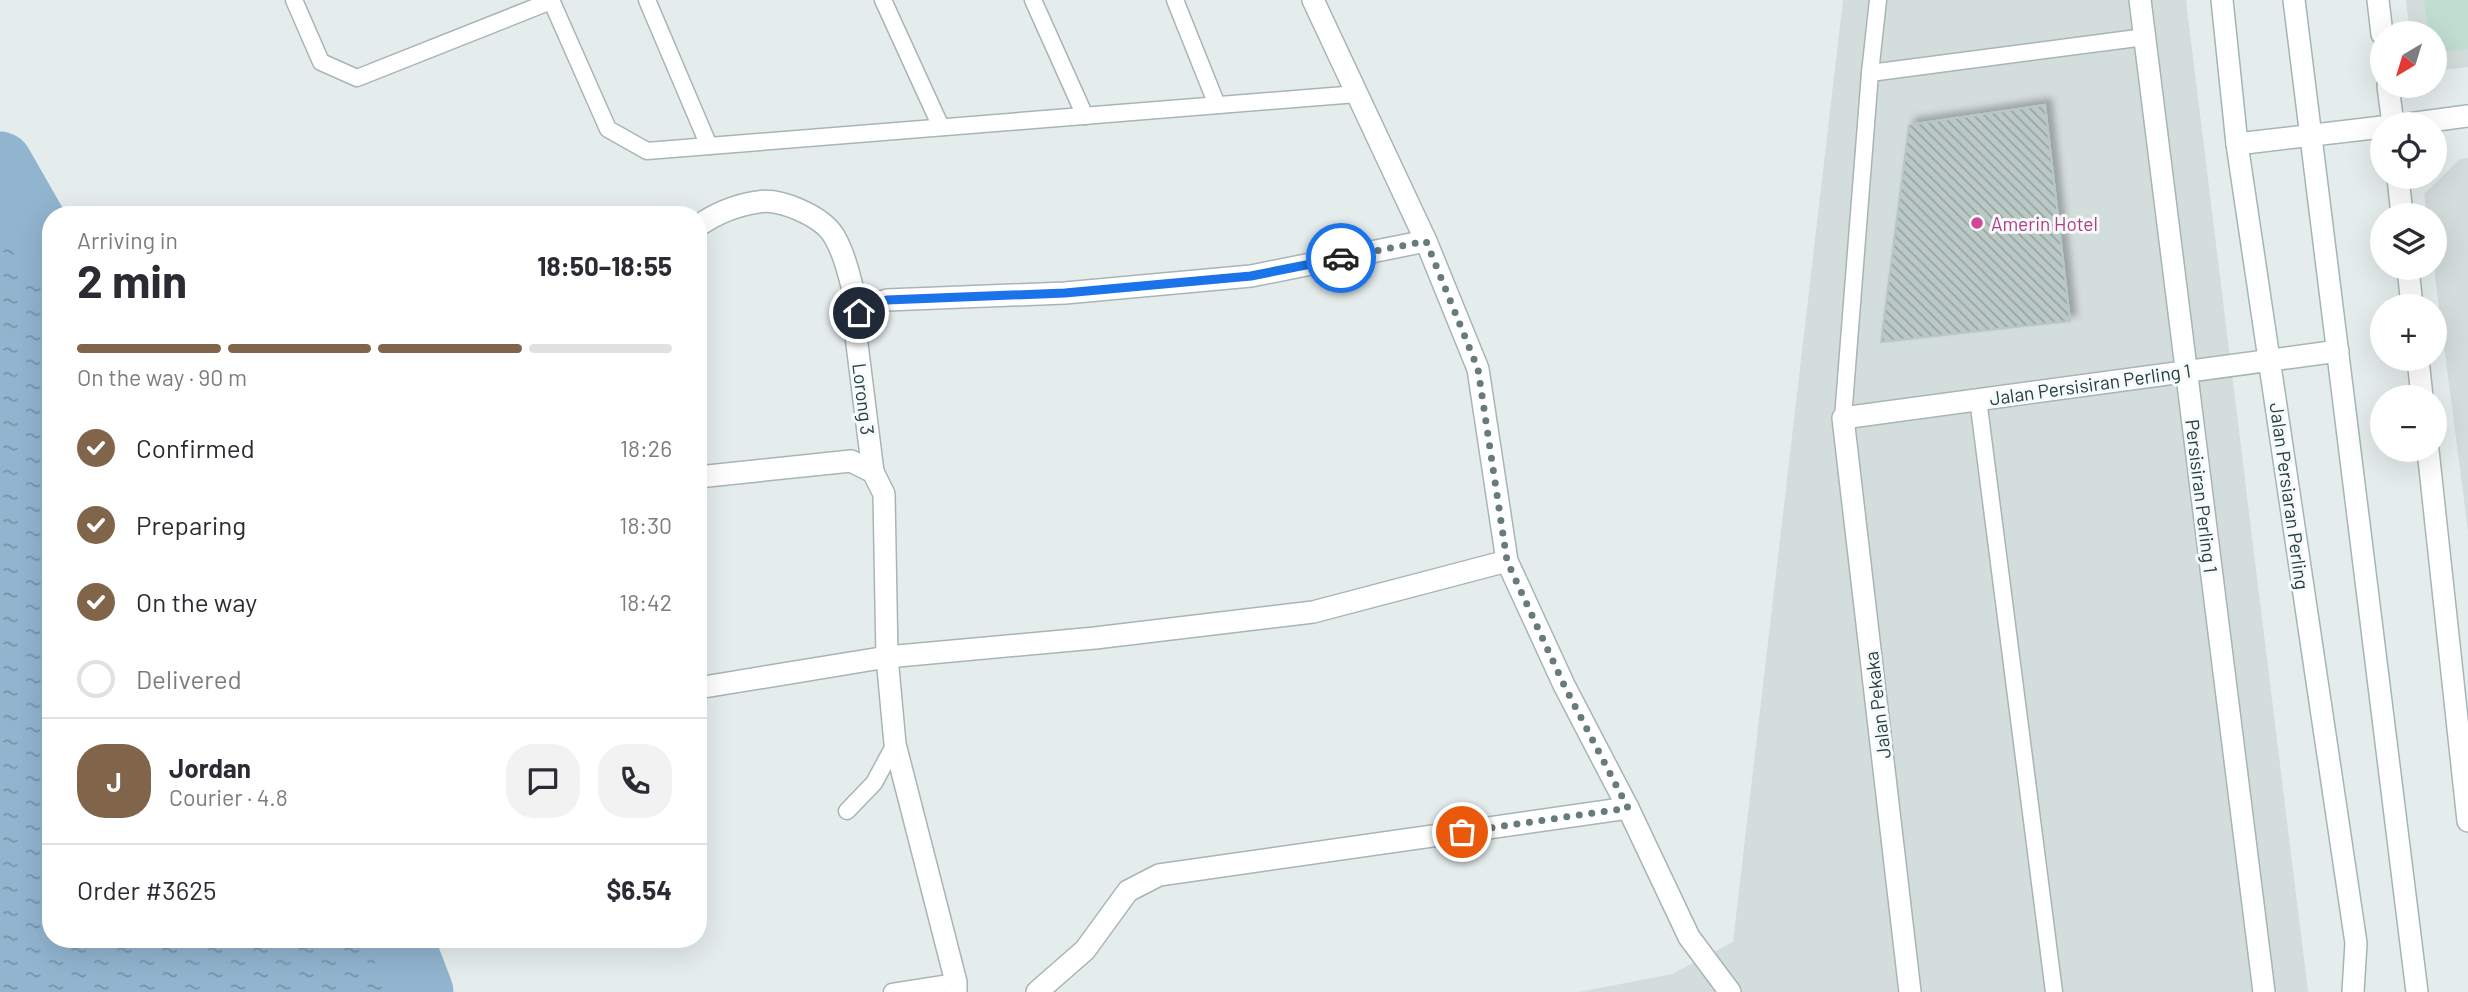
<!DOCTYPE html>
<meta charset="utf-8">
<style>
:root{--surface:#fff;--page:#f2f2f3;--text:#2b2b33;--muted:#7c7c81;--line:#e1e1e2;--accent:#81654a}
body{margin:0;font-family:Barlow,sans-serif;background:var(--page);color:var(--text);height:100vh;display:flex;flex-direction:column;font-size:26px;white-space:nowrap}
*{box-sizing:border-box;margin:0}
p{font-size:23px;color:var(--muted)}
.icon{flex:none;width:38px;height:38px;fill:none;stroke:currentColor;stroke-width:2;stroke-linecap:round;stroke-linejoin:round}
.map{position:relative;flex:1;overflow:hidden}
.panel{position:absolute;left:42px;top:206px;width:665px;height:742px;display:flex;flex-direction:column;background:var(--surface);border-radius:28px;box-shadow:0 7px 28px #0002}
.panel>*{flex:none}
.needle{width:46px;rotate:218deg}
.controls{position:absolute;left:2370px;top:21px;display:grid;gap:14px}
.controls a{display:grid;place-items:center;width:77px;height:77px;border-radius:50%;background:var(--surface);box-shadow:0 7px 28px #0002;font-size:35px}
.pin{position:absolute;display:grid;place-items:center;width:60px;height:60px;color:#fff;margin:-30px;border:4px solid #fff;border-radius:50%;box-shadow:0 2px 7px #0007}
.courier{position:absolute;display:grid;place-items:center;width:70px;height:70px;margin:-35px;border:5px solid #1a73e8;border-radius:50%;background:#fff;color:#222;box-shadow:0 2px 9px #0007}
.head em{font-style:normal;font-weight:700}
.head div{display:flex;flex-direction:column-reverse}
.head{display:flex;align-items:center;justify-content:space-between;height:119px;padding:0 35px}
h1{font-size:46px;font-weight:700;line-height:52px}
.bar{display:grid;grid-template-columns:repeat(4,1fr);gap:10px 7px;align-content:center;height:84px;padding:0 35px}
.bar i{height:9px;border-radius:5px;background:var(--line)}
.bar .on{background:var(--accent)}
.bar p{grid-column:span 4}
.line{display:flex;align-items:center;gap:18px;padding:0 35px;border-top:2px solid var(--line)}
.line div{flex:1}
.round{display:grid;place-items:center;flex:none;width:74px;height:74px;border-radius:28px;background:var(--page)}
ol{padding:0 35px;list-style:none}
li{display:flex;align-items:center;gap:21px;height:77px}
li p{margin-inline-start:auto}
li .icon{padding:7px;border-radius:50%;background:var(--accent);color:#fff;stroke-width:4}
li:last-child{color:var(--muted)}
li i{width:38px;height:38px;border:4px solid var(--line);border-radius:50%}
.map>svg:first-child{display:block}
.built{fill:#d3dddb}
.pitch{fill:#bfddd0}
.water{fill:url(#water-ripples)}
.lines{fill:none;stroke-linecap:round;stroke-linejoin:round}
.river{stroke:#91b4cf;stroke-width:65}
.building{fill:url(#building-back-hatch);stroke:#b8c7c5;stroke-width:2;filter:url(#shadow)}
.service-casing{stroke:#a8b5b5;stroke-width:19}
.minor-casing{stroke:#a8b5b5;stroke-width:24}
.secondary-casing{stroke:#a1b6b5;stroke-width:24}
.service{stroke:#fff;stroke-width:16}
.minor{stroke:#fff;stroke-width:21}
.secondary{stroke:#fff;stroke-width:21}
.done{stroke:#687b7c;stroke-width:7;stroke-dasharray:0 12.6}
.route{stroke:#1a73e8;stroke-width:9}
.hotel-dot{fill:#d1479c;stroke:#f6faf9;stroke-width:2.5}
.labels{text-anchor:middle;dominant-baseline:central;stroke-width:6;stroke-linejoin:round;paint-order:stroke}
.hotel-label{font-size:19px;fill:#b23c85;stroke:#f6faf9;text-anchor:start}
.street-label{font-size:19px;fill:#253e3f;stroke:#f6faf9}
</style>
<div class="map">
<svg width="2468" height="992" viewBox="0 0 2468 992">
<defs>
<pattern id="water-ripples" width="26" height="14" patternUnits="userSpaceOnUse" patternTransform="scale(1.75)"><rect width="26" height="14" fill="#91b4cf"/><path d="M2 4q2-2 4 0t4 0M15 11q2-2 4 0t4 0" fill="none" stroke="#7694a9"/></pattern>
<pattern id="building-back-hatch" width="6" height="6" patternUnits="userSpaceOnUse" patternTransform="scale(1.75)"><rect width="6" height="6" fill="#bac8c6"/><path d="M-1 5l2 2M0 0l6 6M5-1l2 2" fill="none" stroke="#97a4a2"/></pattern>
<filter id="shadow"><feDropShadow dx="6" dy="-6" stdDeviation="3.5" flood-color="#0004"/></filter>
</defs>
<rect width="100%" height="100%" fill="#e5edec"/>
<!-- built -->
<g class="built">
<polygon points="1843,0 2186,0 2308,992 1579,992 1672,974 1733,942"/>
<polygon points="2406,0 2468,0 2468,67 2434,71 2434,33 2410,33"/>
<polygon points="2468,158 2468,531 2434,268 2434,215 2427,215 2424,194 2460,159"/>
</g>
<!-- pitch -->
<polygon class="pitch" points="2424,0 2468,0 2468,49 2434,53 2434,33 2429,33"/>
<!-- water -->
<polygon class="water" points="0,164 51,253 51,940 401,940 421,992 0,992"/>
<g class="lines">
<!-- river -->
<g class="river">
<polyline points="0,164 51,253"/>
<polyline points="401,940 421,992"/>
</g>
</g>
<!-- building -->
<polygon class="building" points="2045,105 2070,321 1881,342 1909,125"/>
<g class="lines">
<!-- service casing -->
<g class="service-casing">
<g id="service">
<polyline points="294,0 321,62 357,78 551,1"/>
<polyline points="551,0 608,129 647,151 1357,94"/>
<polyline points="647,0 709,146"/>
<polyline points="883,0 941,127"/>
<polyline points="1033,0 1085,116"/>
<polyline points="1175,0 1217,105"/>
<polyline points="1870,73 1878,0"/>
<polyline points="1978,399 2054,992"/>
<polyline points="1843,418 1870,73 2145,37"/>
<polyline points="847,811 874,783 895,744"/>
<polyline points="892,992 956,982"/>
</g>
</g>
<!-- minor casing -->
<g class="minor-casing">
<g id="minor">
<polyline points="1313,0 1426,241 1478,369 1507,561 1564,685 1628,808 1689,937 1730,992"/>
<polyline points="2140,0 2264,992"/>
<polyline points="2378,0 2382,34"/>
<polyline points="2388,86 2393,124"/>
<polyline points="2408,124 2468,116"/>
<polyline points="2237,144 2382,127"/>
<polyline points="2398,177 2402,215"/>
<path d="M698,226C715,214 737,205 758,202C780,198 822,216 834,236C847,258 852,289 859,313"/>
<polyline points="2408,268 2412,306"/>
<polyline points="2418,359 2422,397"/>
<polyline points="2428,450 2468,821"/>
<path d="M873,472L855,328C861,305 866,306 887,300L1065,293L1251,276L1426,241"/>
<polyline points="698,477 851,461 873,472 884,494 887,657 895,744 956,982 956,992"/>
<polyline points="698,688 887,657 1095,638 1313,612 1507,561"/>
<polyline points="1037,992 1085,950 1128,891 1159,875 1628,808"/>
<polyline points="1910,992 1843,418 2338,351"/>
</g>
</g>
<!-- secondary casing -->
<g class="secondary-casing">
<g id="secondary">
<polyline points="2222,0 2237,144 2356,943 2353,992"/>
<polyline points="2294,0 2417,992"/>
</g>
</g>
<!-- service -->
<use href="#service" class="service"/>
<!-- minor -->
<use href="#minor" class="minor"/>
<!-- secondary -->
<use href="#secondary" class="secondary"/>
</g>
<g class="lines">
<!-- done -->
<polyline class="done" points="1341,258 1426,241 1478,369 1507,561 1564,685 1628,808 1462,832"/>
<!-- route -->
<polyline class="route" points="859,313 866,306 887,300 1065,293 1251,276 1341,258"/>
</g>
<!-- markers -->
<circle class="hotel-dot" cx="1977" cy="223" r="7"/>
<g class="labels">
<!-- hotel labels -->
<g class="hotel-label">
<text x="1991" y="223">Amerin Hotel</text>
</g>
<!-- street labels -->
<g class="street-label">
<text transform="translate(2090 384) rotate(-8)">Jalan Persisiran Perling 1</text>
<text transform="translate(864 399) rotate(83)">Lorong 3</text>
<text transform="translate(2202 496) rotate(83)">Persisiran Perling 1</text>
<text transform="translate(2290 496) rotate(82)">Jalan Persiaran Perling</text>
<text transform="translate(1877 705) rotate(-97)">Jalan Pekaka</text>
</g>
</g>
</svg>
<div class="controls">
<a><svg class="needle" viewBox="-14 -14 28 28"><path d="M0-13l5 13h-10z" fill="#e53935"/><path d="M0 13l5-13h-10z" fill="#7c7c81"/></svg></a>
<a><svg class="icon" aria-label="locate" viewBox="0 0 24 24"><circle cx="12" cy="12" r="6"/><path d="M12 2v4M12 18v4M2 12h4M18 12h4"/></svg></a>
<a><svg class="icon" aria-label="layers" viewBox="0 0 24 24"><path d="M12 4l9 5-9 5-9-5zM3 14l9 5 9-5"/></svg></a>
<a>+</a>
<a>−</a>
</div>
<div class="pin" style="left:1462px;top:832px;background:#ea580c"><svg class="icon" aria-label="bag" viewBox="0 0 24 24"><path d="M5 8h14l-1 12H6zM9 8a3 3 0 0 1 6 0"/></svg></div>
<div class="pin" style="left:859px;top:313px;background:#1f2937"><svg class="icon" aria-label="home" viewBox="0 0 24 24"><path d="M3 11l9-7 9 7M6 9v11h12V9"/></svg></div>
<div class="courier" style="left:1341px;top:258px"><svg class="icon" aria-label="car" viewBox="0 0 24 24"><path d="M5 17H2v-5l4-1 3-4h7l3 4 3 1v5h-3M9 17h6M6 11h13"/><circle cx="7" cy="17" r="2"/><circle cx="17" cy="17" r="2"/></svg></div>
<section class="panel">
<div class="head"><div><h1>2 min</h1><p>Arriving in</p></div><em>18:50–18:55</em></div>
<div class="bar"><i class="on"></i><i class="on"></i><i class="on"></i><i></i><p>On the way · 90 m</p></div>
<ol>
<li><svg class="icon" aria-label="check" viewBox="0 0 24 24"><path d="M5 12l5 5 9-10"/></svg>Confirmed<p>18:26</p></li>
<li><svg class="icon" aria-label="check" viewBox="0 0 24 24"><path d="M5 12l5 5 9-10"/></svg>Preparing<p>18:30</p></li>
<li><svg class="icon" aria-label="check" viewBox="0 0 24 24"><path d="M5 12l5 5 9-10"/></svg>On the way<p>18:42</p></li>
<li><i></i>Delivered</li>
</ol>
<div class="line" style="height:126px"><b class="round" style="background:var(--accent);color:#fff">J</b><div><b>Jordan</b><p>Courier · 4.8</p></div><a class="round"><svg class="icon" aria-label="chat" viewBox="0 0 24 24"><path d="M4 5h16v11H9l-5 4z"/></svg></a><a class="round"><svg class="icon" aria-label="phone" viewBox="0 0 24 24"><path d="M5 4h4l2 5-3 2q2 4 5 5l2-3 5 2v4C11 20 4 13 5 4z"/></svg></a></div>
<div class="line" style="height:91px"><div>Order #3625</div><b>$6.54</b></div>
</section>
</div>
